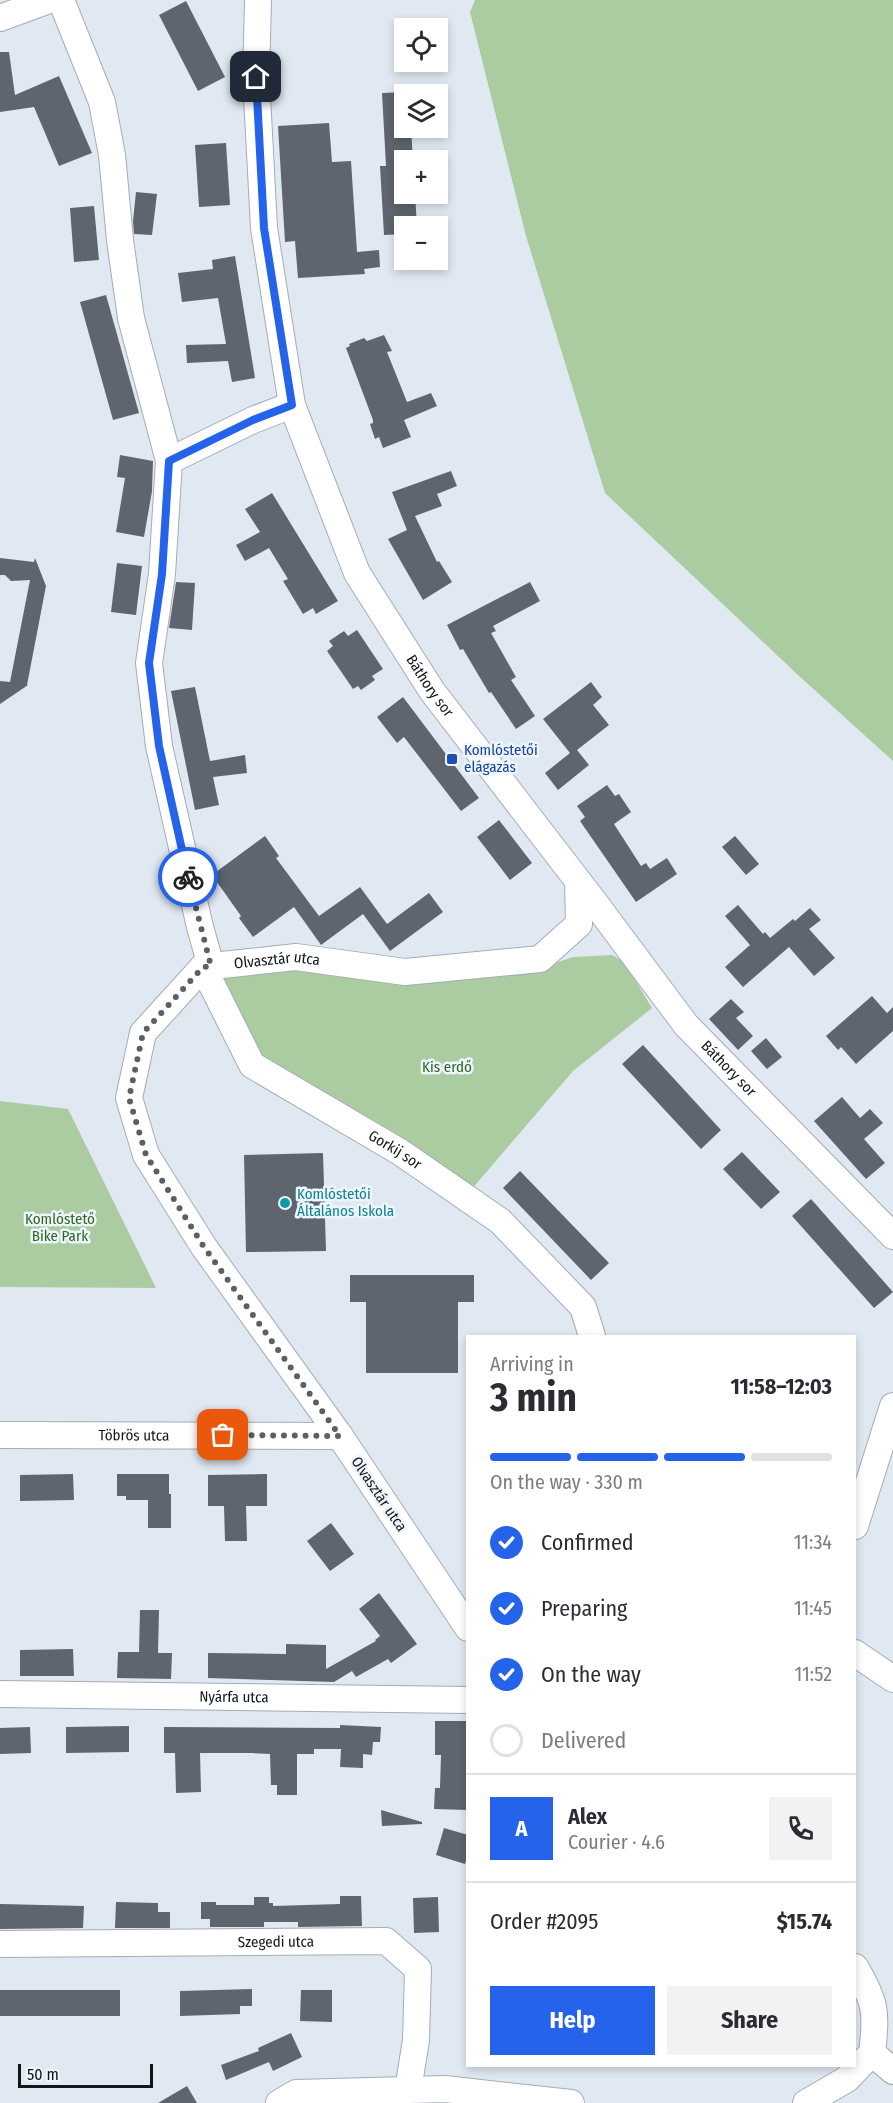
<!DOCTYPE html>
<meta charset="utf-8">
<style>
:root{--surface:#fff;--page:#f2f2f3;--text:#2b2b33;--muted:#7c7c81;--line:#e1e1e2;--accent:#2563eb}
body{margin:0;font-family:"Fira Sans Condensed",sans-serif;background:var(--page);color:var(--text);height:100vh;display:flex;flex-direction:column;font-size:22px;white-space:nowrap}
*{box-sizing:border-box;margin:0}
p{font-size:20px;color:var(--muted)}
.icon{flex:none;width:33px;height:33px;fill:none;stroke:currentColor;stroke-width:2;stroke-linecap:round;stroke-linejoin:round}
.map{position:relative;flex:1;overflow:hidden}
.sheet{position:absolute;left:466px;top:1335px;width:390px;height:732px;display:flex;flex-direction:column;background:var(--surface);border-radius:0px;box-shadow:0 3px 9px #0003}
.sheet>*{flex:none}
.tools{position:absolute;left:394px;top:18px;display:grid;gap:12px}
.tools a{display:grid;place-items:center;width:54px;height:54px;border-radius:0px;background:var(--surface);box-shadow:0 3px 9px #0003;font-size:30px}
.scale{position:absolute;left:18px;bottom:15px;width:135px;box-sizing:border-box;padding-left:6px;border:3px solid #14171a;border-top:0;font-size:16px;line-height:21px;white-space:nowrap;color:#14171a;-webkit-text-stroke:4px #eef5fd;paint-order:stroke}
.pin{position:absolute;display:grid;place-items:center;width:51px;height:51px;color:#fff;margin:-26px;border-radius:12px;box-shadow:0 3px 9px #0006}
.courier{position:absolute;display:grid;place-items:center;width:60px;height:60px;margin:-30px;border:4px solid #2563eb;border-radius:50%;background:#fff;color:#222;box-shadow:0 2px 8px #0007}
.summary em{font-style:normal;font-weight:700}
.summary div{display:flex;flex-direction:column-reverse}
.summary{display:flex;align-items:center;justify-content:space-between;height:102px;padding:0 24px}
h1{font-size:39px;font-weight:700;line-height:45px}
.bar{display:grid;grid-template-columns:repeat(4,1fr);gap:9px 6px;align-content:center;height:72px;padding:0 24px}
.bar i{height:8px;border-radius:4px;background:var(--line)}
.bar .on{background:var(--accent)}
.bar p{grid-column:span 4}
.line{display:flex;align-items:center;gap:15px;padding:0 24px;border-top:2px solid var(--line)}
.line div{flex:1}
.round{display:grid;place-items:center;flex:none;width:63px;height:63px;border-radius:0px;background:var(--page)}
ol{padding:0 24px;list-style:none}
li{display:flex;align-items:center;gap:18px;height:66px}
li p{margin-inline-start:auto}
li .icon{padding:6px;border-radius:50%;background:var(--accent);color:#fff;stroke-width:4}
li:last-child{color:var(--muted)}
li i{width:33px;height:33px;border:3px solid var(--line);border-radius:50%}
.primary-button{display:flex;gap:12px;margin-top:auto;padding:12px 24px}
.primary-button a{flex:1;height:69px;border-radius:0px;background:var(--accent);color:#fff;font-size:24px;font-weight:700;line-height:69px;text-align:center}
.primary-button a+a{background:var(--page);color:var(--text)}
.map>svg:first-child{display:block}
.green{fill:#abcca1}
.building{fill:#5e656e}
.lines{fill:none;stroke-linecap:round;stroke-linejoin:round}
.minor-casing{stroke:#a4acb5;stroke-width:28}
.minor{stroke:#fff;stroke-width:26}
.done{stroke:#5b6066;stroke-width:6;stroke-dasharray:0 10.8}
.route{stroke:#2563eb;stroke-width:8}
.transit-dot{fill:#1a4fb4;stroke:#eef5fd;stroke-width:2}
.culture-dot{fill:#0f9aa8;stroke:#eef5fd;stroke-width:2}
.labels{text-anchor:middle;dominant-baseline:central;stroke-width:5;stroke-linejoin:round;paint-order:stroke}
.street-label{font-size:15px;fill:#14171a;stroke:#eef5fd}
.transit-label{font-size:15px;fill:#164399;stroke:#eef5fd;text-anchor:start}
.park-label{font-size:15px;fill:#30661f;stroke:#eef5fd}
.culture-label{font-size:15px;fill:#0d838f;stroke:#eef5fd;text-anchor:start}
</style>
<div class="map">
<svg width="893" height="2103" viewBox="0 0 893 2103">
<rect width="100%" height="100%" fill="#e0e8f2"/>
<!-- green -->
<g class="green">
<polygon points="475,0 893,0 893,761 798,675 605,493 526,236 470,12"/>
<polygon points="612,955 624,962 652,1008 573,1071 465,1197 252,1065 211,966 541,968 573,957"/>
<polygon points="0,1101 68,1109 156,1288 0,1287"/>
</g>
<!-- building -->
<g class="building">
<polygon points="186,1 225,77 198,91 159,15"/>
<polygon points="0,52 9,52 15,95 59,76 92,153 59,166 34,107 0,112"/>
<polygon points="405,92 405,128 411,128 413,160 405,160 405,194 415,194 417,226 405,226 405,234 384,235 380,166 386,166 382,93"/>
<polygon points="329,123 332,162 351,161 357,252 379,250 380,267 364,269 365,274 298,278 295,241 285,242 278,126"/>
<polygon points="226,143 230,205 199,207 195,145"/>
<polygon points="136,192 157,194 152,235 134,234 133,221"/>
<polygon points="94,206 99,260 74,262 70,208"/>
<polygon points="235,256 255,378 232,382 228,361 187,363 186,345 226,344 218,298 182,302 178,273 213,269 212,260"/>
<polygon points="106,295 139,413 113,420 80,302"/>
<polygon points="384,335 392,351 387,352 407,402 431,393 437,406 404,420 411,437 383,448 379,437 375,439 370,424 373,423 373,420 346,348 350,346 349,344 364,338 367,341"/>
<polygon points="120,455 153,461 152,491 144,537 116,532 125,478 117,477"/>
<polygon points="451,471 457,486 437,494 442,506 415,516 437,562 439,561 452,582 423,600 388,539 407,530 392,492"/>
<polygon points="272,493 338,601 316,614 313,608 303,614 283,581 288,579 269,548 245,561 236,545 260,532 245,509"/>
<polygon points="0,558 34,562 35,558 46,586 27,685 28,685 0,704 0,681 10,682 30,580 11,581 5,575 0,575"/>
<polygon points="117,563 142,566 136,615 111,612"/>
<polygon points="176,582 195,583 192,630 169,628"/>
<polygon points="530,582 540,601 493,626 496,631 491,633 516,677 511,680 535,716 516,729 491,692 489,693 463,649 460,650 447,625"/>
<polygon points="357,630 383,669 372,676 375,680 361,690 358,686 353,689 327,651 333,646 329,641 344,631 348,636"/>
<polygon points="591,682 602,697 593,705 609,725 577,750 589,765 558,790 545,773 570,753 543,719"/>
<polygon points="195,687 210,761 245,755 247,773 213,777 219,805 195,810 171,691"/>
<polygon points="403,697 479,798 461,811 404,737 397,743 377,717"/>
<polygon points="607,785 615,796 619,794 631,812 614,824 641,866 646,863 650,869 667,858 677,874 636,902 580,821 585,817 577,806"/>
<polygon points="499,820 532,863 510,880 477,837"/>
<polygon points="265,836 279,856 276,858 319,916 360,887 387,924 429,893 443,912 390,951 363,914 321,945 294,907 253,937 239,918 241,916 212,875"/>
<polygon points="735,836 759,864 746,875 722,847"/>
<polygon points="738,905 763,934 765,932 770,938 793,919 795,921 810,908 821,920 809,929 835,958 814,976 789,947 743,987 725,967 750,945 725,916"/>
<polygon points="872,996 887,1013 893,1007 893,1031 856,1064 841,1047 838,1050 826,1036"/>
<polygon points="731,999 744,1012 736,1018 753,1036 738,1050 709,1019"/>
<polygon points="766,1038 782,1057 767,1069 751,1051"/>
<polygon points="643,1045 721,1130 701,1149 622,1064"/>
<polygon points="842,1097 860,1118 870,1109 883,1123 864,1139 885,1163 866,1179 814,1121"/>
<polygon points="742,1152 780,1192 761,1209 723,1169"/>
<polygon points="323,1153 326,1251 246,1252 244,1155"/>
<polygon points="520,1171 609,1263 591,1280 503,1188"/>
<polygon points="811,1199 893,1292 874,1308 792,1216"/>
<polygon points="350,1275 474,1275 474,1302 458,1302 458,1373 366,1373 366,1302 350,1302"/>
<polygon points="73,1474 74,1500 20,1501 20,1475"/>
<polygon points="117,1474 169,1474 169,1494 171,1494 171,1528 148,1528 148,1500 126,1500 126,1496 117,1496"/>
<polygon points="267,1474 267,1506 246,1506 247,1541 225,1541 224,1506 208,1506 208,1475"/>
<polygon points="331,1523 354,1554 330,1571 307,1541"/>
<polygon points="379,1593 417,1644 391,1663 388,1659 356,1677 352,1671 334,1682 208,1678 208,1653 286,1654 286,1644 326,1645 326,1669 376,1641 375,1640 380,1636 359,1609"/>
<polygon points="140,1610 159,1610 158,1653 172,1653 171,1679 117,1678 118,1652 139,1652"/>
<polygon points="73,1649 74,1676 20,1676 20,1650"/>
<polygon points="435,1721 468,1721 468,1810 434,1809 435,1788 440,1788 441,1755 435,1755"/>
<polygon points="340,1725 381,1727 380,1742 373,1742 372,1755 363,1754 363,1768 340,1767 341,1749 314,1749 314,1754 297,1754 297,1795 277,1795 277,1785 271,1785 270,1754 251,1753 200,1753 201,1792 176,1793 175,1753 164,1753 164,1727 340,1728"/>
<polygon points="129,1726 129,1752 66,1753 66,1727"/>
<polygon points="30,1727 31,1753 0,1754 0,1728"/>
<polygon points="381,1810 422,1822 422,1824 382,1826"/>
<polygon points="444,1828 468,1835 468,1854 465,1864 436,1855"/>
<polygon points="340,1896 361,1896 362,1926 298,1927 298,1922 264,1922 264,1927 210,1927 210,1919 201,1919 201,1902 216,1902 216,1905 254,1905 254,1897 269,1897 269,1903 273,1903 273,1906 340,1904"/>
<polygon points="438,1897 439,1932 414,1933 413,1898"/>
<polygon points="116,1902 158,1903 158,1912 170,1912 170,1928 115,1928"/>
<polygon points="0,1904 84,1906 83,1928 0,1929"/>
<polygon points="252,1989 252,2006 240,2006 240,2014 180,2016 180,1991"/>
<rect x="0" y="1990" width="120" height="26"/>
<polygon points="301,1990 332,1990 332,2022 300,2021"/>
<polygon points="291,2033 302,2057 273,2071 269,2062 226,2080 221,2065 259,2051 258,2048"/>
<polygon points="187,2086 197,2103 158,2103"/>
</g>
<g class="lines">
<!-- minor casing -->
<g class="minor-casing">
<g id="minor">
<polyline points="61,0 102,102 112,155 120,240 131,318 169,461 162,574 149,663 159,746 200,927 211,966"/>
<path id="s1" d="M258,0L256,77L264,228L292,405L357,573L432,691L595,903L686,1025L893,1236"/>
<polyline points="0,18 49,0"/>
<polyline points="169,461 253,420 292,405"/>
<path id="s2" d="M203,967L252,1065L400,1152L500,1221L583,1307L592,1336"/>
<path id="s3" d="M0,1435L340,1436"/>
<polyline points="855,1526 893,1406"/>
<path id="s4" d="M468,1628L340,1436L204,1247L146,1155L129,1098L143,1033L203,967L296,957L405,972L540,959L579,924L578,881"/>
<polyline points="855,1653 893,1679"/>
<path id="s5" d="M0,1694L468,1700"/>
<path id="s6" d="M0,1944L386,1941L418,1969L416,2040L408,2090"/>
<polyline points="872,2053 893,2071"/>
<polyline points="279,2103 296,2093 445,2089 571,2103"/>
<path d="M806,2103L847,2079L872,2053C877,2013 876,2002 855,1967"/>
</g>
</g>
<!-- minor -->
<use href="#minor" class="minor"/>
</g>
<g class="lines">
<!-- done -->
<polyline class="done" points="188,877 211,966 203,967 143,1033 129,1098 146,1155 204,1247 340,1436 223,1435"/>
<!-- route -->
<polyline class="route" points="188,877 159,746 149,663 162,574 169,461 253,420 292,405 264,228 256,77"/>
</g>
<!-- markers -->
<rect class="transit-dot" x="446" y="753" width="12" height="12" rx="3"/>
<circle class="culture-dot" cx="285" cy="1203" r="6"/>
<g class="labels">
<!-- street labels -->
<g class="street-label">
<text stroke="none"><textPath href="#s1" startOffset="722">Báthory sor</textPath></text>
<text stroke="none"><textPath href="#s4" startOffset="862">Olvasztár utca</textPath></text>
<text stroke="none"><textPath href="#s1" startOffset="1208">Báthory sor</textPath></text>
<text stroke="none"><textPath href="#s2" startOffset="276">Gorkij sor</textPath></text>
<text stroke="none"><textPath href="#s3" startOffset="134">Töbrös utca</textPath></text>
<text transform="translate(379 1494) rotate(56)">Olvasztár utca</text>
<text stroke="none"><textPath href="#s5" startOffset="234">Nyárfa utca</textPath></text>
<text stroke="none"><textPath href="#s6" startOffset="276">Szegedi utca</textPath></text>
</g>
<!-- transit labels -->
<g class="transit-label">
<text x="464" y="750">Komlóstetői<tspan x="464" dy="17">elágazás</tspan></text>
</g>
<!-- park labels -->
<g class="park-label">
<text x="447" y="1067">Kis erdő</text>
<text x="60" y="1219">Komlóstető<tspan x="60" dy="17">Bike Park</tspan></text>
</g>
<!-- culture labels -->
<g class="culture-label">
<text x="297" y="1194">Komlóstetői<tspan x="297" dy="17">Általános Iskola</tspan></text>
</g>
</g>
</svg>
<div class="tools">
<a><svg class="icon" aria-label="locate" viewBox="0 0 24 24"><circle cx="12" cy="12" r="6"/><path d="M12 2v4M12 18v4M2 12h4M18 12h4"/></svg></a>
<a><svg class="icon" aria-label="layers" viewBox="0 0 24 24"><path d="M12 4l9 5-9 5-9-5zM3 14l9 5 9-5"/></svg></a>
<a>+</a>
<a>−</a>
</div>
<div class="scale">50 m</div>
<div class="pin" style="left:223px;top:1435px;background:#ea580c"><svg class="icon" aria-label="bag" viewBox="0 0 24 24"><path d="M5 8h14l-1 12H6zM9 8a3 3 0 0 1 6 0"/></svg></div>
<div class="pin" style="left:256px;top:77px;background:#1f2937"><svg class="icon" aria-label="home" viewBox="0 0 24 24"><path d="M3 11l9-7 9 7M6 9v11h12V9"/></svg></div>
<div class="courier" style="left:188px;top:877px"><svg class="icon" aria-label="bike" viewBox="0 0 24 24"><circle cx="6" cy="16" r="4"/><circle cx="18" cy="16" r="4"/><path d="M6 16l4-8h5l3 8M10 8l3 8H6M13 5h3"/></svg></div>
<section class="sheet">
<div class="summary"><div><h1>3 min</h1><p>Arriving in</p></div><em>11:58–12:03</em></div>
<div class="bar"><i class="on"></i><i class="on"></i><i class="on"></i><i></i><p>On the way · 330 m</p></div>
<ol>
<li><svg class="icon" aria-label="check" viewBox="0 0 24 24"><path d="M5 12l5 5 9-10"/></svg>Confirmed<p>11:34</p></li>
<li><svg class="icon" aria-label="check" viewBox="0 0 24 24"><path d="M5 12l5 5 9-10"/></svg>Preparing<p>11:45</p></li>
<li><svg class="icon" aria-label="check" viewBox="0 0 24 24"><path d="M5 12l5 5 9-10"/></svg>On the way<p>11:52</p></li>
<li><i></i>Delivered</li>
</ol>
<div class="line" style="height:108px"><b class="round" style="background:var(--accent);color:#fff">A</b><div><b>Alex</b><p>Courier · 4.6</p></div><a class="round"><svg class="icon" aria-label="phone" viewBox="0 0 24 24"><path d="M5 4h4l2 5-3 2q2 4 5 5l2-3 5 2v4C11 20 4 13 5 4z"/></svg></a></div>
<div class="line" style="height:78px"><div>Order #2095</div><b>$15.74</b></div>
<div class="primary-button"><a>Help</a><a>Share</a></div>
</section>
</div>
